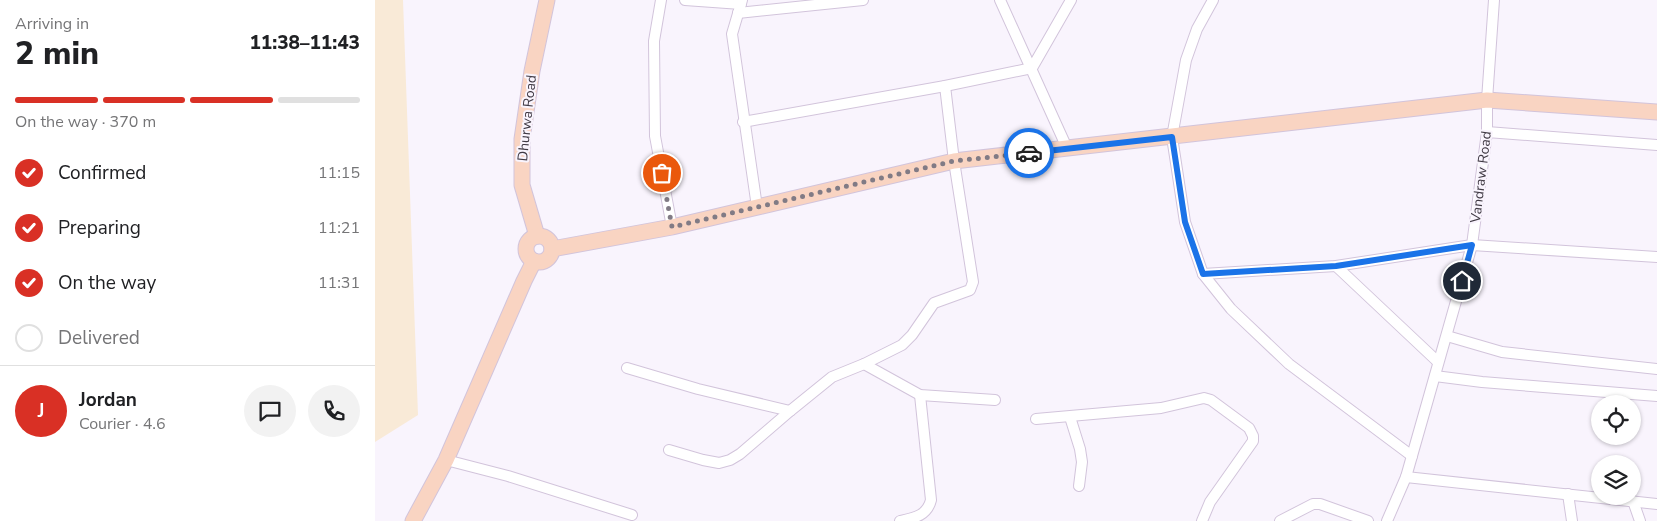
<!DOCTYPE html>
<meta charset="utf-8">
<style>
:root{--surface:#fff;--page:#f2f2f2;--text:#202124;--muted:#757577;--line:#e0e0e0;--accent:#d93025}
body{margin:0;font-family:"Nunito Sans",sans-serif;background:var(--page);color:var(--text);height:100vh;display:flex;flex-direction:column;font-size:19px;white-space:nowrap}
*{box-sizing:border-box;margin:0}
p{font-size:16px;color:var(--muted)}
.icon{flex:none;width:28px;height:28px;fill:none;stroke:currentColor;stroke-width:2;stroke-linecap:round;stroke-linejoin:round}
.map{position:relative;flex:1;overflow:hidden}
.details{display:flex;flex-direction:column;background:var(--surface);width:375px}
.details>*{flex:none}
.buttons{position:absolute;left:1216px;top:395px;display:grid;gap:10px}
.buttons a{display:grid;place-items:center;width:50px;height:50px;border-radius:50%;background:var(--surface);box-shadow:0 1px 4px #0004;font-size:25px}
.pin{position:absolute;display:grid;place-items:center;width:42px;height:42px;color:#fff;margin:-21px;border:2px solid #fff;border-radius:50%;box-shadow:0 1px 5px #0007}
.courier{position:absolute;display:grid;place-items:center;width:50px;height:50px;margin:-25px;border:4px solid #1a73e8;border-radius:50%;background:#fff;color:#222;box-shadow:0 1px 6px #0007}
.headline em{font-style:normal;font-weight:800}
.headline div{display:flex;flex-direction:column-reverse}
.headline{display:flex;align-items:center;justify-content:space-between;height:85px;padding:0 15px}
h1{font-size:32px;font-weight:800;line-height:38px}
.bar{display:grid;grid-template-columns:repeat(4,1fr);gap:8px 5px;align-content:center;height:60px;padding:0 15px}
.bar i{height:6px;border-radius:4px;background:var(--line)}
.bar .current{background:var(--accent)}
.bar p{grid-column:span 4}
.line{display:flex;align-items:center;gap:12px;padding:0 15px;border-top:1px solid var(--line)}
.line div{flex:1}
.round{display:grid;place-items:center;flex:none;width:52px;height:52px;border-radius:26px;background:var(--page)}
ol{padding:0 15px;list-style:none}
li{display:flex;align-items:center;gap:15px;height:55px}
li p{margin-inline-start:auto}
li .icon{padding:5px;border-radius:50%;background:var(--accent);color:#fff;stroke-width:4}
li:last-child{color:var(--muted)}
li i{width:28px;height:28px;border:2px solid var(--line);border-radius:50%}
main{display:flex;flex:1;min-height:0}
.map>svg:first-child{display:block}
.industrial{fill:#f9ead7}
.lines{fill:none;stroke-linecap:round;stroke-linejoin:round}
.street-casing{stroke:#d2c4db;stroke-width:12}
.secondary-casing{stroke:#d2c4db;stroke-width:17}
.street{stroke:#fff;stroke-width:10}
.secondary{stroke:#f9d4c2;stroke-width:15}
.done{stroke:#817b85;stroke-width:5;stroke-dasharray:0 9}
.route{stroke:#1a73e8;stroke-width:6}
.labels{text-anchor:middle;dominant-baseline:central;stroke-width:4;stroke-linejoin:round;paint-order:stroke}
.street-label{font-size:14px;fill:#403a44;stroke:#f9f4fd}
</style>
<main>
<section class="details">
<div class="headline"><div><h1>2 min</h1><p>Arriving in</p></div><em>11:38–11:43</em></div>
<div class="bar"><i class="current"></i><i class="current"></i><i class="current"></i><i></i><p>On the way · 370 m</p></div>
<ol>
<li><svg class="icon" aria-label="check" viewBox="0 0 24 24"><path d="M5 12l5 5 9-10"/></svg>Confirmed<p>11:15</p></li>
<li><svg class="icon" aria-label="check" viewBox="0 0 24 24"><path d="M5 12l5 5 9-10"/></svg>Preparing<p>11:21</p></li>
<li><svg class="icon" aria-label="check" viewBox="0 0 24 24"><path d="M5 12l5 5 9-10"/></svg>On the way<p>11:31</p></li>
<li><i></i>Delivered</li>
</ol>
<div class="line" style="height:90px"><b class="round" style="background:var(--accent);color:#fff">J</b><div><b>Jordan</b><p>Courier · 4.6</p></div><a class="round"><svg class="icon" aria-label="chat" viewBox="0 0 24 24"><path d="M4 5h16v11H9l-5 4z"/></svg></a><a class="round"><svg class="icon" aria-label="phone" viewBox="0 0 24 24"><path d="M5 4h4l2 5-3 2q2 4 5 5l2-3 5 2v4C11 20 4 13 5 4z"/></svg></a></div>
</section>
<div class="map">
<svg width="1282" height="521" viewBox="0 0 1282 521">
<rect width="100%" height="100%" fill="#f9f4fd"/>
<!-- industrial -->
<polygon class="industrial" points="0,0 28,0 43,415 0,442"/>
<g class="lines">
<!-- street casing -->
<g class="street-casing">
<g id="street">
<polyline points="286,0 279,41 280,136 297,227"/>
<polyline points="310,0 366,4"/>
<polyline points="367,0 357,34 382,207"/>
<polyline points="625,0 692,148"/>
<polyline points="838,0 822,29 811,60 797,137 810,222 828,274 856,309 914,364 1037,456"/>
<polyline points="363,13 488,0"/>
<polyline points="368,122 570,86 657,68 696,0"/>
<polyline points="1112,132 1282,145"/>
<polyline points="961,266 1063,362"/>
<polyline points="828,274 961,266 1097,245 1282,257"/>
<polyline points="1072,336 1127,352 1282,369"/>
<polyline points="489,364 545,395 620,400"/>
<polyline points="252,368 323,389 415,411"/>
<polyline points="1060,376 1107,382 1282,396"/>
<polyline points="695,417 705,449 707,462 704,486"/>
<polyline points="661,419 786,408 829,398 836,400 874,428 878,436 878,441 835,502 827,521"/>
<polyline points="294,450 328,460 344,463 355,460 365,454 415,411 457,377 489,364 527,345 537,335 559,303 595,290 598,282 579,161 570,86"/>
<polyline points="71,460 133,476 257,515"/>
<polyline points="1031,477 1282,504"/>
<polyline points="1193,494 1197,521"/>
<polyline points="1258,501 1265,521"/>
<path d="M525,521C539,518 552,516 556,500L545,395"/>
<polyline points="905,521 938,504 945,504 993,521"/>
<polyline points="1012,521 1031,477 1097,245 1112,132 1112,100 1119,0"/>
</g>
</g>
<!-- secondary casing -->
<g class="secondary-casing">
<g id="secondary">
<polyline points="162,236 147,185 147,139 157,71 172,0"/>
<circle cx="164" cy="249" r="13"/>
<polyline points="177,249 297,227 579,161 1112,100 1282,112"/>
<polyline points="38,521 71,460 149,281 159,261"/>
</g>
</g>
<!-- street -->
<use href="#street" class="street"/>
<!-- secondary -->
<use href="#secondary" class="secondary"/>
</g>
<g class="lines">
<!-- done -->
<polyline class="done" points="287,173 297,227 579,161 654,153"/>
<!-- route -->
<polyline class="route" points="654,153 797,137 810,222 828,274 961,266 1097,245 1087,281"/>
</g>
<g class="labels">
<!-- street labels -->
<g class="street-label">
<text transform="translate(152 118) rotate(-84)">Dhurwa Road</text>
<text transform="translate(1106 177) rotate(-83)">Vandraw Road</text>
</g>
</g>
</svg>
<div class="buttons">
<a><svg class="icon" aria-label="locate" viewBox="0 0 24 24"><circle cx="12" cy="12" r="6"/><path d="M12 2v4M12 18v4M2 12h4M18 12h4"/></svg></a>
<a><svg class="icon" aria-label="layers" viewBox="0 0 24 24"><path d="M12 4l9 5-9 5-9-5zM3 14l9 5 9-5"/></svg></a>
</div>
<div class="pin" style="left:287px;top:173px;background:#ea580c"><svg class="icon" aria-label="bag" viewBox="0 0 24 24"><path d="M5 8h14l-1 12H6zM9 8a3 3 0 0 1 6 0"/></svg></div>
<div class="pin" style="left:1087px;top:281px;background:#1f2937"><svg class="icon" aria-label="home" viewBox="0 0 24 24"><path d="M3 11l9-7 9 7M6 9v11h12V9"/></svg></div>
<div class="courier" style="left:654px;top:153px"><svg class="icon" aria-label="car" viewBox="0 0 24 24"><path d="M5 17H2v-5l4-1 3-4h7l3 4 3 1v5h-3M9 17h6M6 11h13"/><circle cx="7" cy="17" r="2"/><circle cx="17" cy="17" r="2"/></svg></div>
</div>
</main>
